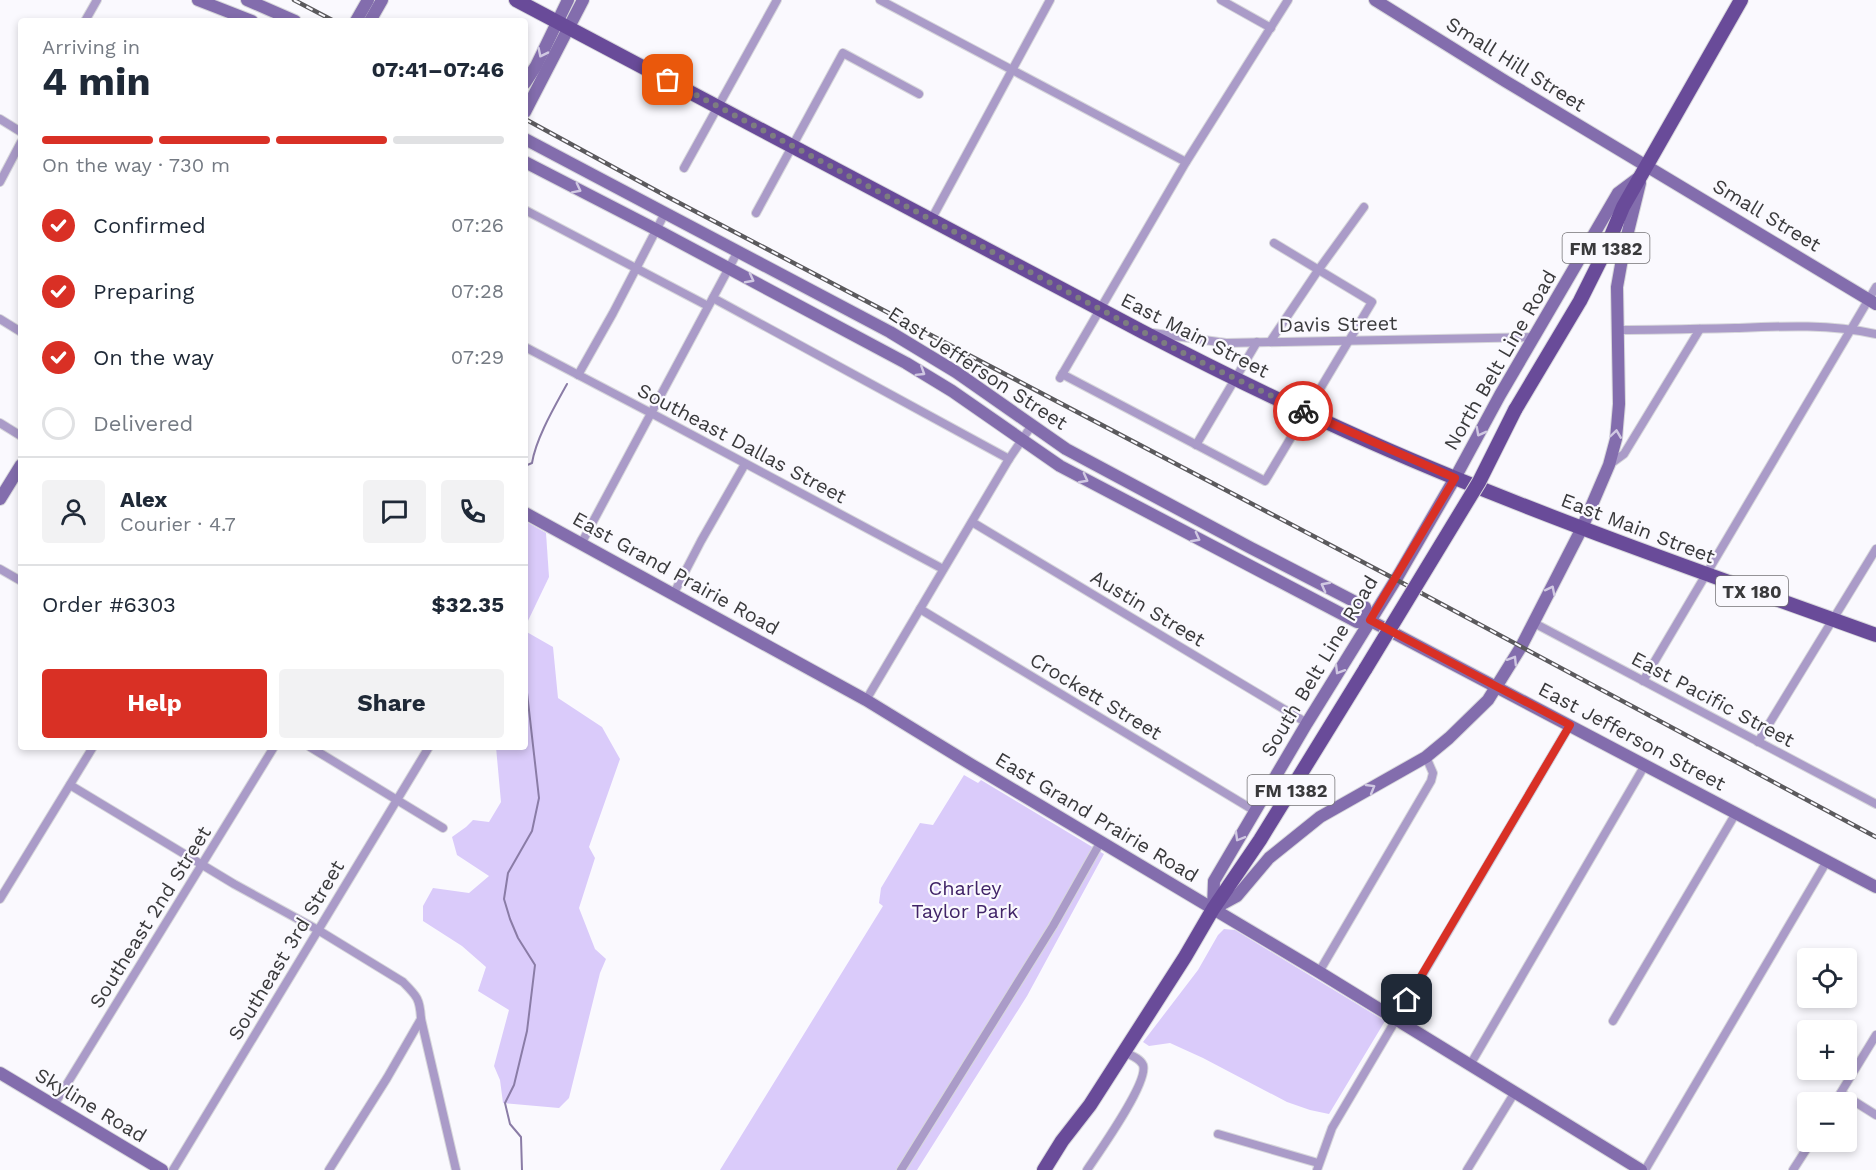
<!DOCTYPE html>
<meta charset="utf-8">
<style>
:root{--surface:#fff;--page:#f2f2f3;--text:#1f2937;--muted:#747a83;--line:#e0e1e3;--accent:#d93025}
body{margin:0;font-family:"Work Sans",sans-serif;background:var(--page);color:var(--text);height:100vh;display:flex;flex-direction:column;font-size:22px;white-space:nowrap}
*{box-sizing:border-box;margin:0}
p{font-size:20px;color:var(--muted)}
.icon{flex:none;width:33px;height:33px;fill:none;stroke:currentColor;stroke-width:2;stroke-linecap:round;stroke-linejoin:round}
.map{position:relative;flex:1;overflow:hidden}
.drawer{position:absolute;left:18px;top:18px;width:510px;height:732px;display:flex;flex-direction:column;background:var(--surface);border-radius:6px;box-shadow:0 3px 9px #0003}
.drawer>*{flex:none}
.fabs{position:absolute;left:1797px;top:948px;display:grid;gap:12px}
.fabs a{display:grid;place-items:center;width:60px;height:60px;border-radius:6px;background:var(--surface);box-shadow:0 3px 9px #0003;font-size:30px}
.pin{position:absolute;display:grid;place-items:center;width:51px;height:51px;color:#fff;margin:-26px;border-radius:12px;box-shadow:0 3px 9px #0006}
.courier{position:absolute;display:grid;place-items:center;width:60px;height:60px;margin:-30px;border:4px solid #d93025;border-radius:50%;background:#fff;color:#222;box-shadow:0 2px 8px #0007}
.summary em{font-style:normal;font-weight:700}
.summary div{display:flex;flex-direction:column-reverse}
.summary{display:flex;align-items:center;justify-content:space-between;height:102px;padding:0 24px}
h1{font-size:39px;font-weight:700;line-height:45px}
.bar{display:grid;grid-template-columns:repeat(4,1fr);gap:9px 6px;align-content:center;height:72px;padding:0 24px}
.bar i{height:8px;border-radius:4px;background:var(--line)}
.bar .on{background:var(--accent)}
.bar p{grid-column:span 4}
.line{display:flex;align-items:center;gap:15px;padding:0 24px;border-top:2px solid var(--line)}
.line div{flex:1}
.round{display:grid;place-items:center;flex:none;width:63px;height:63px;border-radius:6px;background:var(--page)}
ol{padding:0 24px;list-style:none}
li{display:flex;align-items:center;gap:18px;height:66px}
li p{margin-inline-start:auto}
li .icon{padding:6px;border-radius:50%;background:var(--accent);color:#fff;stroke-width:4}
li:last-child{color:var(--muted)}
li i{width:33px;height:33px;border:3px solid var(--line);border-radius:50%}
.button{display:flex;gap:12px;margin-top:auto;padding:12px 24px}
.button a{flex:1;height:69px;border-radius:6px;background:var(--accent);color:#fff;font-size:24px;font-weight:700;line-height:69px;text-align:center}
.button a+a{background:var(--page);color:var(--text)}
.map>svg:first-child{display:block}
.green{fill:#dacbfa}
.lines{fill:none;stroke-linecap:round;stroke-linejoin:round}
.stream{stroke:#8a7ca6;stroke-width:2}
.street-casing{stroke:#d7d7db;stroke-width:10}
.secondary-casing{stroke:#d7d7db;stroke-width:14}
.primary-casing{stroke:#d7d7db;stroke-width:16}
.street{stroke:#aa9bc8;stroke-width:8}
.secondary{stroke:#836dad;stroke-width:12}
.primary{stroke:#694b99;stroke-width:14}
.rail-casing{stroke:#5b5a5d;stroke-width:4.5}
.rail{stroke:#faf9fe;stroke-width:2;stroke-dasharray:7;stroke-linecap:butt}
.primary-bridge-casing{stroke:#d7d7db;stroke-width:16;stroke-linecap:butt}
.primary-bridge{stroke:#694b99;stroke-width:14}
.oneway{stroke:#d0c8e2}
.done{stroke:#7d7d80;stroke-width:6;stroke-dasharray:0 10.8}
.route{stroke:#d93025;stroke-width:8}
.labels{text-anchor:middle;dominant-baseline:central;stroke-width:4.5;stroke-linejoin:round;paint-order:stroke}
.shield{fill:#faf9fe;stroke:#747376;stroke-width:1.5}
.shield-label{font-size:18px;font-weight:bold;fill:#3a3a3c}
.street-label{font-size:20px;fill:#3a3a3c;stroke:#faf9fe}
.park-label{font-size:20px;fill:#412468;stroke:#faf9fe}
</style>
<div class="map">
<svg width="1876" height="1170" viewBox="0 0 1876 1170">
<rect width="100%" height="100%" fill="#faf9fe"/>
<!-- green -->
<g class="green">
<polygon points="525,521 546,533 549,577 525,627"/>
<polygon points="525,631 553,647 558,698 602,727 620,759 589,847 595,858 579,908 595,949 606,959 600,973 569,1098 559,1108 503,1103 500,1080 494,1066 509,1010 478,991 486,967 462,946 423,921 423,906 433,888 469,893 489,876 457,855 452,837 466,827 473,820 489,822 501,802 496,747 525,747"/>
<polygon points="964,775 978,783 981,780 1104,854 1027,996 917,1170 720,1170 883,906 879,903 881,888 920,823 933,825"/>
<polygon points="1224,929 1235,930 1385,1021 1329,1114 1310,1110 1287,1102 1203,1058 1170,1043 1149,1046 1143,1042 1198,970 1218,935"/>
</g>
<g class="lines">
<!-- stream -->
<g class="stream">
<path d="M525,466L532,463C536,438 555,406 567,384"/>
<polyline points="522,1170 521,1137 510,1124 505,1103 514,1085 520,1060 527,1031 535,965 518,938 510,919 504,899 508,873 532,831 539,798 525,675"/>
</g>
<!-- street casing -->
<g class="street-casing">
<g id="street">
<polyline points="880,0 1186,162"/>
<polyline points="1221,0 1271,28"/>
<polyline points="85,21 97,0"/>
<polyline points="0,119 21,132"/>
<polyline points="684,168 777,0"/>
<polyline points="0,182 21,142"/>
<polyline points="525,210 708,306"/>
<polyline points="756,213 843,53 919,94"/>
<polyline points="931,220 1050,0"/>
<polyline points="713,298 1009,459"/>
<polyline points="0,319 21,332"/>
<path d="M1617,330C1657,330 1697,329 1738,328C1785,326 1830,324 1876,334"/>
<polyline points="1153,333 1226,343 1534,337"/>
<polyline points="1270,342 1319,269 1364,207"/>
<polyline points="525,347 651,413 943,569"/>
<polyline points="1062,374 1265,481 1372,302 1274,243"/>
<polyline points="578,375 613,313 665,213"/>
<polyline points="1060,378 1186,162 1288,0"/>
<polyline points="0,423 21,436"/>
<polyline points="1196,445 1257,342"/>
<polyline points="1609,465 1624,454 1700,329"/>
<polyline points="972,522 1307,723"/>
<polyline points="581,544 738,251"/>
<polyline points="0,569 21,581"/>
<polyline points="674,593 701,541 745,464"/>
<polyline points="920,609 1255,811"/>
<polyline points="1534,623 1876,804"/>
<polyline points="1643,681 1876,287"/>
<polyline points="866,700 1009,459 1032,425"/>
<polyline points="1758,742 1876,549"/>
<polyline points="310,747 443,828"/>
<path d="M70,785L234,884L318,930L403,982C417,996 420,999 421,1019L456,1170"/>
<polyline points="0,899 93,747"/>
<polyline points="1319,972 1431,781 1433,773 1426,757"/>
<polyline points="1613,1021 1736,813"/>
<polyline points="1470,1065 1645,765"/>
<polyline points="1841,1093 1876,1115"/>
<polyline points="1835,1102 1876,1035"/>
<polyline points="54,1105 274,747"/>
<polyline points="1218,1134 1318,1163"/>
<polyline points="173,1170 429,747"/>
<polyline points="329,1170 387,1078 421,1019"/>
<polyline points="901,1170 1053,926 1100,843"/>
<path d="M1087,1170C1099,1152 1149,1082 1143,1065C1140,1058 1130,1055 1124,1052"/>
<polyline points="1317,1170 1332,1128 1570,725"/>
<polyline points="1467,1170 1515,1092"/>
<polyline points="1645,1170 1827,861"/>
<polyline points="1793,1170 1811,1142"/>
</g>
</g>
<!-- secondary casing -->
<g class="secondary-casing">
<g id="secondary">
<polyline points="198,0 252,21"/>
<polyline points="247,0 295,21"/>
<polyline points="1375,0 1505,81 1876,304"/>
<polyline points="356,21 368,0"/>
<polyline points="370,21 382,0"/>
<polyline points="525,83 536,66 568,0"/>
<polyline points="525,112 583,0"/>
<polyline points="525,139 890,332 956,372 1066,449 1251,548 1365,607 1369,620"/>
<polyline points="525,162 657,230 906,363 952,391 1060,466 1357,622 1369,620 1876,887"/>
<polyline points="0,499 21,465"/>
<polyline points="525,513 866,700 972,765 1319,972 1641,1170"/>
<polyline points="1213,909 1237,896 1269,858 1320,817 1426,757 1449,738 1488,700 1521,647 1582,528 1609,465 1616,439 1619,404 1617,287 1624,248 1640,183"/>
<polyline points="1213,909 1214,881 1307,723 1398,576 1455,478 1500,395 1618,193 1638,178"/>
<polyline points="0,1073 162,1170"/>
</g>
</g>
<!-- primary casing -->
<g class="primary-casing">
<g id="primary">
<path d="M516,0L1143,332C1245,385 1349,435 1455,478C1594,535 1735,584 1876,635"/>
<polyline points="1515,410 1580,301 1604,253 1623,207 1741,0"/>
<polyline points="1044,1170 1062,1141 1090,1105 1185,957 1213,909 1260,840 1366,668"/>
</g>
</g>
<!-- street -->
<use href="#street" class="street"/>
<!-- secondary -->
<use href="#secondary" class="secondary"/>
<!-- primary -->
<use href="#primary" class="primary"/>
<!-- rail casing -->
<g class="rail-casing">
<g id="rail">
<polyline points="294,0 334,21"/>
<polyline points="525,119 668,197 1395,579 1876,837"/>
</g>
</g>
<!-- rail -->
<use href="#rail" class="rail"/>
<!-- primary-bridge casing -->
<g class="primary-bridge-casing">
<polyline id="primary-bridge" points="1366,668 1479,482 1515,410"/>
</g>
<!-- primary-bridge -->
<use href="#primary-bridge" class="primary-bridge"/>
</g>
<!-- one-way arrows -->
<defs><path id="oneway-chevron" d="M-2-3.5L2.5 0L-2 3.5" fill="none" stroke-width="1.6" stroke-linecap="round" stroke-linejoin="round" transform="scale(1.5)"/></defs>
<g class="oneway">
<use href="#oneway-chevron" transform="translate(542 53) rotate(116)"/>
<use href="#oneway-chevron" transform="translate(577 189) rotate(27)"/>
<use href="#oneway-chevron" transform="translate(750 279) rotate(28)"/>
<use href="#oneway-chevron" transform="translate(921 372) rotate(32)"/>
<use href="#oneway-chevron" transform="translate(1480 432) rotate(118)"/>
<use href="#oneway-chevron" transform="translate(1616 434) rotate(-82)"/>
<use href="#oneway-chevron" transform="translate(1084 479) rotate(28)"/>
<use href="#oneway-chevron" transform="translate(1196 538) rotate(28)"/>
<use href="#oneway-chevron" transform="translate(1325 586) rotate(-152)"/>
<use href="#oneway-chevron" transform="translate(1551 590) rotate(-63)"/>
<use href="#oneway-chevron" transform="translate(1513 660) rotate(-58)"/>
<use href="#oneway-chevron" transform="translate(1339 670) rotate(121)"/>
<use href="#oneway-chevron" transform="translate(1371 788) rotate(-30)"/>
<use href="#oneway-chevron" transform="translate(1239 837) rotate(120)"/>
</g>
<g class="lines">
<!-- done -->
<polyline class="done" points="668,80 1143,332 1201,362 1303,411"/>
<!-- route -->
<polyline class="route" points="1303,411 1455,478 1370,620 1570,725 1407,1000"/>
</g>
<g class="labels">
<!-- shield labels -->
<g class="shield">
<rect x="1562.5" y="233" width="87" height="30" rx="4.5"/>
<rect x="1716" y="576" width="72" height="30" rx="4.5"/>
<rect x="1247.5" y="775" width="87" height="30" rx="4.5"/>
</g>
<g class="shield-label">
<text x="1606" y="248">FM 1382</text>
<text x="1752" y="591">TX 180</text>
<text x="1291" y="790">FM 1382</text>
</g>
<!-- street labels -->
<g class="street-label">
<text transform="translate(1516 64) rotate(32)">Small Hill Street</text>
<text transform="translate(1767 215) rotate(31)">Small Street</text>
<text transform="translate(1338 324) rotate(-1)">Davis Street</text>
<text transform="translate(1195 335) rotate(27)">East Main Street</text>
<text transform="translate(1500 360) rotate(-60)">North Belt Line Road</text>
<text transform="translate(978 368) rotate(33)">East Jefferson Street</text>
<text transform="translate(742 443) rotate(28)">Southeast Dallas Street</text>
<text transform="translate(1638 528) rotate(21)">East Main Street</text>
<text transform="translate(676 573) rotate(29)">East Grand Prairie Road</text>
<text transform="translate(1148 608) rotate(31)">Austin Street</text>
<text transform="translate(1319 666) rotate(-59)">South Belt Line Road</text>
<text transform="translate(1096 696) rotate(31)">Crockett Street</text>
<text transform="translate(1713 699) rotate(28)">East Pacific Street</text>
<text transform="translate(1632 736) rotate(28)">East Jefferson Street</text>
<text transform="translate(1097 817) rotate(31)">East Grand Prairie Road</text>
<text transform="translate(150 917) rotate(-58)">Southeast 2nd Street</text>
<text transform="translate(286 950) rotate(-59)">Southeast 3rd Street</text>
<text transform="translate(91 1105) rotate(31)">Skyline Road</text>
</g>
<!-- park labels -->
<g class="park-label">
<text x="965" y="888">Charley<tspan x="965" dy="23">Taylor Park</tspan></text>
</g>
</g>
</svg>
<div class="fabs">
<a><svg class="icon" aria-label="locate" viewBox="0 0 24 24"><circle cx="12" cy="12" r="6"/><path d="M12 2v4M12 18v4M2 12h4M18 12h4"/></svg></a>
<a>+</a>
<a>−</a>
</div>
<div class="pin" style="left:668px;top:80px;background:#ea580c"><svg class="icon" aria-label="bag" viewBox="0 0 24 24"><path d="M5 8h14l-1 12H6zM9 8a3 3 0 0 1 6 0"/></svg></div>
<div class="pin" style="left:1407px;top:1000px;background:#1f2937"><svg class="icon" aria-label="home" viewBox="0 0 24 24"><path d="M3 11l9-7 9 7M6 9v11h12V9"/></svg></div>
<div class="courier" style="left:1303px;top:411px"><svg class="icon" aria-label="bike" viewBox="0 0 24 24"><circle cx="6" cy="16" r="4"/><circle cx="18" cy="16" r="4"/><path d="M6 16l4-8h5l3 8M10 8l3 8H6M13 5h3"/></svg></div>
<section class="drawer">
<div class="summary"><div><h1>4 min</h1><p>Arriving in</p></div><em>07:41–07:46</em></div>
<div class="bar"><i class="on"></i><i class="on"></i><i class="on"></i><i></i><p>On the way · 730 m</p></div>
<ol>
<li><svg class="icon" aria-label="check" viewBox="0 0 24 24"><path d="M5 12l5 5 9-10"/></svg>Confirmed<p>07:26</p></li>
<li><svg class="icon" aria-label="check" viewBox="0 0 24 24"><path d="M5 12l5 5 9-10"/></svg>Preparing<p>07:28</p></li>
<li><svg class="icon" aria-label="check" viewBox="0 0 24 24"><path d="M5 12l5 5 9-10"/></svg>On the way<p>07:29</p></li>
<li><i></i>Delivered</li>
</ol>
<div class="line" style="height:108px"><a class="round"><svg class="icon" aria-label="person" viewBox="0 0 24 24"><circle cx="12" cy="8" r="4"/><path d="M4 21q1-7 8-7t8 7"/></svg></a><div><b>Alex</b><p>Courier · 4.7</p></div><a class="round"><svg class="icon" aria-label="chat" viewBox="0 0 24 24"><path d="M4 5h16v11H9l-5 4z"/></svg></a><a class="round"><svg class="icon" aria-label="phone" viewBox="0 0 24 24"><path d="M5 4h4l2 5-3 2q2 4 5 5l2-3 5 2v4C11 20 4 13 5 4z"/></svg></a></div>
<div class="line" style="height:78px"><div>Order #6303</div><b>$32.35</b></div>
<div class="button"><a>Help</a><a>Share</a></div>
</section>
</div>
